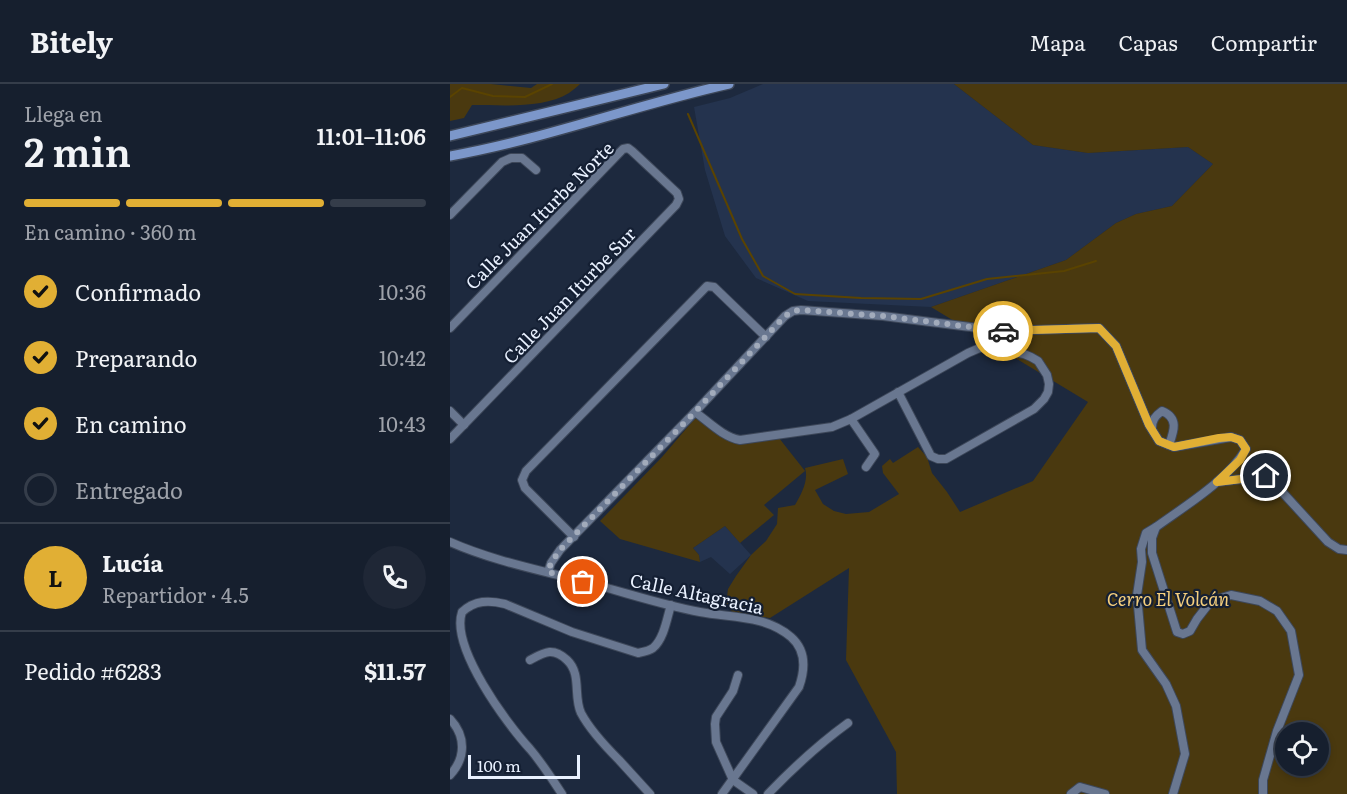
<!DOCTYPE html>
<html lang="es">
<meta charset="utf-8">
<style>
:root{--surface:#161f2e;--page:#1f2736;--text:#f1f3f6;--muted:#9ea2aa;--line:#353d4a;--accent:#e1af34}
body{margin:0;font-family:Literata,serif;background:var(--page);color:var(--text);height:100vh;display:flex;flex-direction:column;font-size:22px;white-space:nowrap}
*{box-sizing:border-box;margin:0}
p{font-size:20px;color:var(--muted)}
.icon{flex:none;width:33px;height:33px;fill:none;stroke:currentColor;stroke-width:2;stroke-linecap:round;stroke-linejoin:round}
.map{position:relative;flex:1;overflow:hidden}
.sheet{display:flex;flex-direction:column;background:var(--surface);width:450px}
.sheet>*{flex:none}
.controls{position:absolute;left:825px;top:638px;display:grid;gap:12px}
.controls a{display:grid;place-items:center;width:54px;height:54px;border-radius:50%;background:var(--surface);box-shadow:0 3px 9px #0003,0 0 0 2px var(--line);font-size:30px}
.scale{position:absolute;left:18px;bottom:15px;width:112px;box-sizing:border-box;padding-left:6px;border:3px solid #e9f1ff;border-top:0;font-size:16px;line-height:21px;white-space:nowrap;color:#e9f1ff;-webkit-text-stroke:4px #141f33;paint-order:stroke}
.pin{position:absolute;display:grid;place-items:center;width:51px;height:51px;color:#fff;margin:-26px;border:3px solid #fff;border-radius:50%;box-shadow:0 2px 6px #0007}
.courier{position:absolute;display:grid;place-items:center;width:60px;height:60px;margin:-30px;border:4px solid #e1af34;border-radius:50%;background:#fff;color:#222;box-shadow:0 2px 8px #0007}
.overview em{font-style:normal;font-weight:600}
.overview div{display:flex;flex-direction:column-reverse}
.overview{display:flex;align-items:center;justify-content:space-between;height:102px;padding:0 24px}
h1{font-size:39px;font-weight:600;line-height:45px}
.bar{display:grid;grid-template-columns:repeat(4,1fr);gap:9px 6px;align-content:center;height:72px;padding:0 24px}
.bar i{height:8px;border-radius:4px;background:var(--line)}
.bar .selected{background:var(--accent)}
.bar p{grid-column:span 4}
.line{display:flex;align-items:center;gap:15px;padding:0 24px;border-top:2px solid var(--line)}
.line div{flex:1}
.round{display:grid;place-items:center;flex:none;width:63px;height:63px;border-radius:32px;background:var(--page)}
ol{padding:0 24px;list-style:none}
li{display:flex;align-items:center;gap:18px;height:66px}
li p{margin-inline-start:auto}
li .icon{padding:6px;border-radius:50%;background:var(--accent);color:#111;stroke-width:4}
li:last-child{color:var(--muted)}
li i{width:33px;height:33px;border:3px solid var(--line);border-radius:50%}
header{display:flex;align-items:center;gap:36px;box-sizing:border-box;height:84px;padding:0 30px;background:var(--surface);border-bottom:2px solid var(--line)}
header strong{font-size:28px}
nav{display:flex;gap:33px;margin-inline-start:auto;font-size:21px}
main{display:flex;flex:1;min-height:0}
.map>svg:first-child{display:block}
.built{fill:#24334e}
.green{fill:#4a390f;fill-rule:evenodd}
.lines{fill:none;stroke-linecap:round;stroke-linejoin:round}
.stream{stroke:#5a4301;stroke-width:2}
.minor-casing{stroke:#3d4759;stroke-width:10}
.major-casing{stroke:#3d4759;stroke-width:12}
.minor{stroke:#697790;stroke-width:8}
.major{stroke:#7c97ca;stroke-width:9}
.done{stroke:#a2abbb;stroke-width:6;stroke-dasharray:0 10.8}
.route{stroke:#e1af34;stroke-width:8}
.labels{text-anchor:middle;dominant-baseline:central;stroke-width:4.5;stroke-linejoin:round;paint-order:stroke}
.street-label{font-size:18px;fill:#e9f1ff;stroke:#141f33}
.park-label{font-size:18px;font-style:italic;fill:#f5cf7d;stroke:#141f33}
</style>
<header>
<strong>Bitely</strong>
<nav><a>Mapa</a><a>Capas</a><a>Compartir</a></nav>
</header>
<main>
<section class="sheet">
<div class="overview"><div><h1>2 min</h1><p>Llega en</p></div><em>11:01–11:06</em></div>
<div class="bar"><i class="selected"></i><i class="selected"></i><i class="selected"></i><i></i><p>En camino · 360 m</p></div>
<ol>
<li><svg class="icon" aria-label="check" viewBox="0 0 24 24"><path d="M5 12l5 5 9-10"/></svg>Confirmado<p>10:36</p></li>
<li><svg class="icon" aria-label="check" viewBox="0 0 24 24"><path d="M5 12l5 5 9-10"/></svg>Preparando<p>10:42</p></li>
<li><svg class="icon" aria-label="check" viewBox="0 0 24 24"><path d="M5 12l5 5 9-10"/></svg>En camino<p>10:43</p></li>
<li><i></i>Entregado</li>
</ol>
<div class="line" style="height:108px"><b class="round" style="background:var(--accent);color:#111">L</b><div><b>Lucía</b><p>Repartidor · 4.5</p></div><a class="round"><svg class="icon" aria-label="phone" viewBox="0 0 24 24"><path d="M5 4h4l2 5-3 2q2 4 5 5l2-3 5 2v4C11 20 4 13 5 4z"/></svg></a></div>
<div class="line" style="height:78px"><div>Pedido #6283</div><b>$11.57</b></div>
</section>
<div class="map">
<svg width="897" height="710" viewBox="0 0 897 710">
<rect width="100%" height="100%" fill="#1d293e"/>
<!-- built -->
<g class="built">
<polygon points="313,0 504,0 583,61 638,69 738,63 763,80 722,122 686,130 666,139 616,176 481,223 358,217 306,194 275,152 255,86 244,23 280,14"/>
<polygon points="275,442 301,471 280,490 261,473 250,478 249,471 243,464"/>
</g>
<!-- green -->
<g class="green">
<path d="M0,0H41L81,4L87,0H130C127,3 123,6 119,9C93,25 52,21 22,21L14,34L0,37Z"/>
<path d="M504,0H897V710H447L446,668L396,576L399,484L320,534L282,528L276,521L278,505L286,492L301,471L316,457L327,440L328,424L345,421C351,411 359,396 355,384L393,375L398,390L365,406L373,420L384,427L396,430L419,428L449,410L433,389L432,382L440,375L443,379L468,363L477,373L482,389L497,408L510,428L583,397L638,318L481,223L616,176L666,139L686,130L722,122L763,80L738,63L638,69L583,61ZM836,648H868V681H836Z"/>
<polygon points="247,332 280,358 329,354 355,387 314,421 324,431 290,459 275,442 243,464 249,471 250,478 170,455 150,437 212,373"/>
</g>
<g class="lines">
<!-- stream -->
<g class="stream">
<polyline points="0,13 12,4 43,12 75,13 102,0"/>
<polyline points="238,30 292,155 313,192 345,210 411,214 471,215 537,195 614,187 646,177"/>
</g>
<!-- minor casing -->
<g class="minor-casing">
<g id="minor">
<polyline points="0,131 52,78 61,74 72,74 86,86"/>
<polyline points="0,244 173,65 178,64 182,67 227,109 229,115 226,121 0,355"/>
<polyline points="0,327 14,341"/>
<path d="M245,328C259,338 273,353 290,356L382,343L401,335L518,269L532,263L560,267L574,270L581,273L588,277L597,291L599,300L598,308L594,315L584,325L496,375H488L481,372L448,308"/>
<polyline points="401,335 425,370 416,383"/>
<path d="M702,344C702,336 705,332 712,327C729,334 724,347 719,361"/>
<polyline points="767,398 816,392 823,398 878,458 889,465 897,466"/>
<polyline points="706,443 696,449 691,465 692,478 687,511 692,566 716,600 726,622 735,670 723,710"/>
<polyline points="124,453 75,404 72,396 76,387 257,202 264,203 316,253"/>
<path d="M0,458C43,477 90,486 135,498C174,508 212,521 250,528C282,534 315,531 341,553C357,567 355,586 349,603L272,710"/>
<path d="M98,488L101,479L110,466L245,328L335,232L343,227L351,226L433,232L552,247L649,244L666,262L699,341L709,357L724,363L781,353L790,356L796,365C778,396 735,422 706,443L702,454V469L727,548L733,550L740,547L747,535L761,517L781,511L810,517L827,527L841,547L849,591L827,647L813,696V710"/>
<path d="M80,576C95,568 103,563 117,576C132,590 123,612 131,629C140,646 155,662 169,676C179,687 190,699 200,710"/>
<polyline points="288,591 283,607 266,633 265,640 266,658 283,696 303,710"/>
<path d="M0,635C16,652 16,674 0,691"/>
<path d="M112,710C102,695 92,679 80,665C57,640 0,563 12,528C25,516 39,516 55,520L122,548L188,569C193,568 199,567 203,564C214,555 217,534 221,521"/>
<path d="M318,710C343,684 369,660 398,639"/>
<polyline points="621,710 630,703 655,710"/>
</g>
</g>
<!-- major casing -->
<g class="major-casing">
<g id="major">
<polyline points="0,52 214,0"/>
<path d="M0,72C95,55 185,21 279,0"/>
</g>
</g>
<!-- minor -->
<use href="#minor" class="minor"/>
<!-- major -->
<use href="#major" class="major"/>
</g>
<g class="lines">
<!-- done -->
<polyline class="done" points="133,498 98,488 101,479 110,466 245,328 335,232 344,227 351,226 433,232 553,247"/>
<!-- route -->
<polyline class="route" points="553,247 649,244 666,262 699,341 709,357 724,363 769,354 781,353 790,356 796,365 790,376 767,398 816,392"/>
</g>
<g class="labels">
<!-- street labels -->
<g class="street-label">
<text transform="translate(89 131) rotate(-45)">Calle Juan Iturbe Norte</text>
<text transform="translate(119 211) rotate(-46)">Calle Juan Iturbe Sur</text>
<text transform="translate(247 509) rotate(12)">Calle Altagracia</text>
</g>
<!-- park labels -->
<g class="park-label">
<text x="718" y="514">Cerro El Volcán</text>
</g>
</g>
</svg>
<div class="controls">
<a><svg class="icon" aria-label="locate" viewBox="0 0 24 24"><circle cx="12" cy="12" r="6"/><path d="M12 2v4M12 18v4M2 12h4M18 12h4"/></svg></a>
</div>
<div class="scale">100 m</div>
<div class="pin" style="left:133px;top:498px;background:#ea580c"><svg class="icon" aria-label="bag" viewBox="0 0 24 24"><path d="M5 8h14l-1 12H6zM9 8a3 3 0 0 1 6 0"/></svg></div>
<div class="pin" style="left:816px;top:392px;background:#1f2937"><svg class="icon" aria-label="home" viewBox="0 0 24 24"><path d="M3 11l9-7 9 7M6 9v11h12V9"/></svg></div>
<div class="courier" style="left:553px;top:247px"><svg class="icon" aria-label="car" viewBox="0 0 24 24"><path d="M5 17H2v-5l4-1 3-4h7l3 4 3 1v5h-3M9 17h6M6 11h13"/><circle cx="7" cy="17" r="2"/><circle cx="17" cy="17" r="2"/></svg></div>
</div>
</main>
